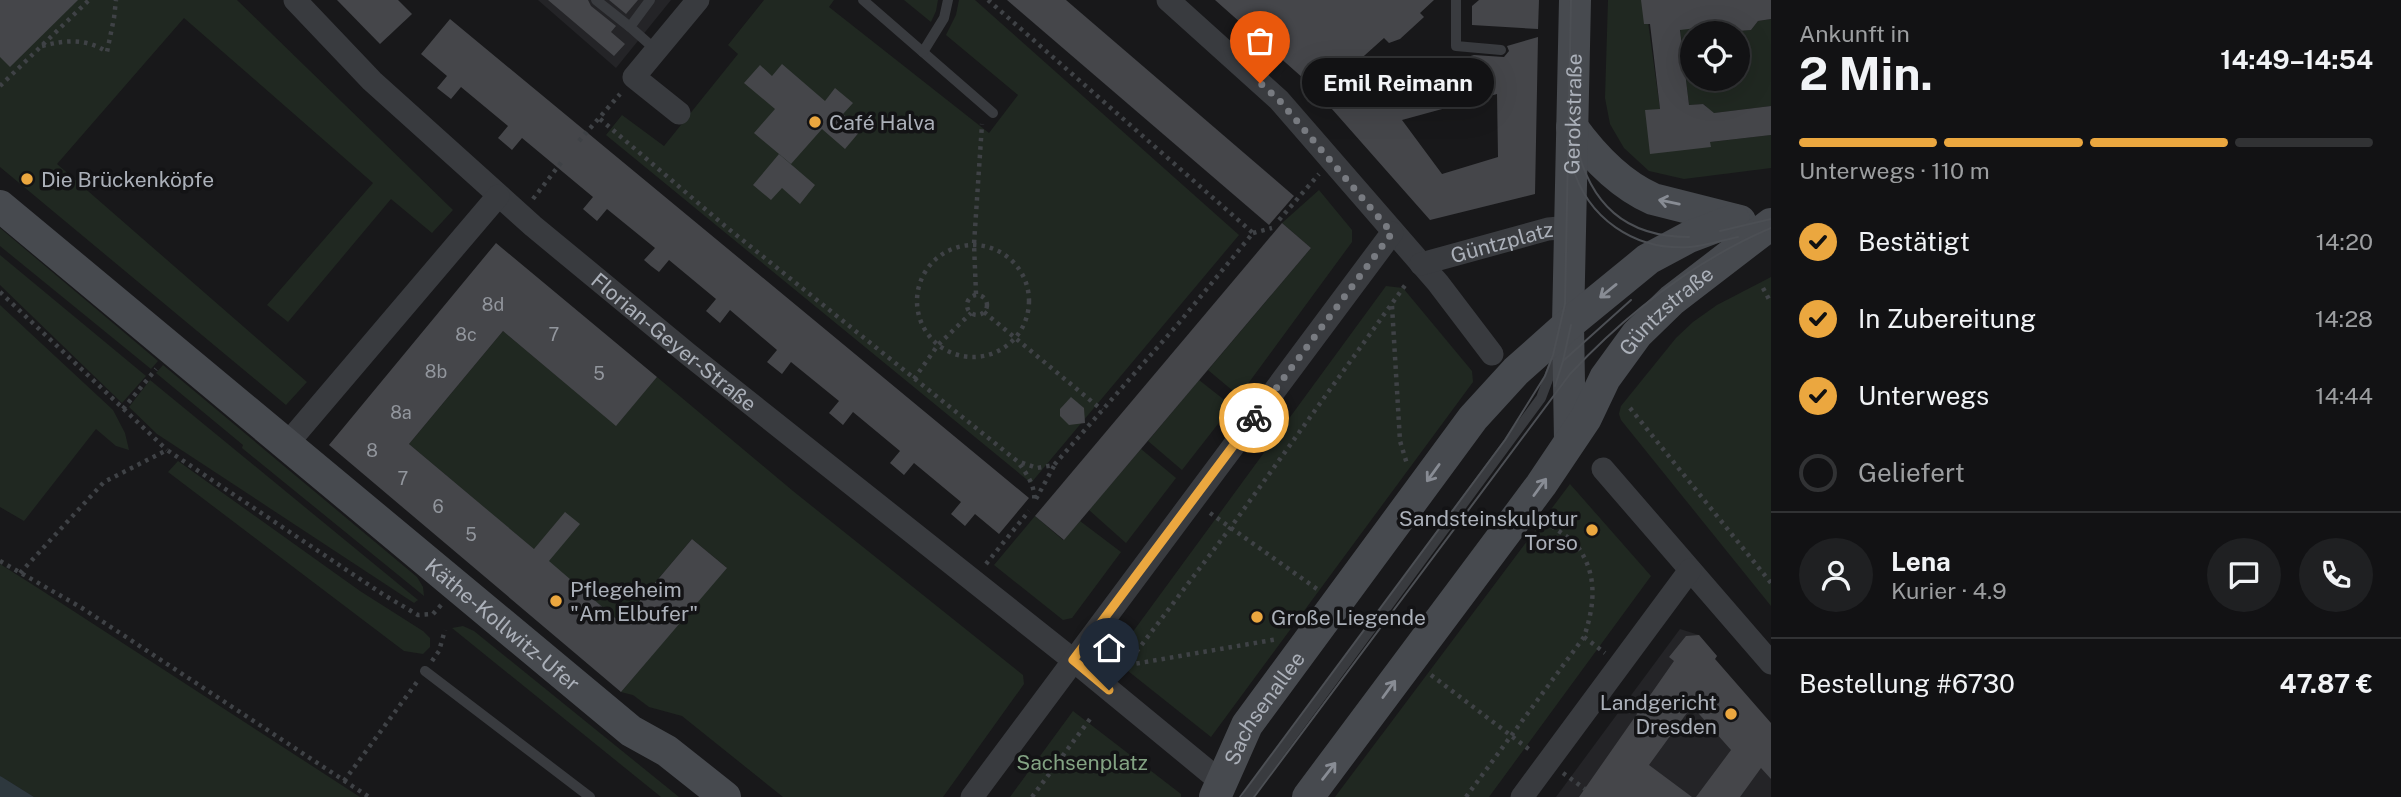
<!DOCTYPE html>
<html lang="de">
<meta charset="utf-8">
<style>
:root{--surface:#121214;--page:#1f2022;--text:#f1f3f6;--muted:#9c9ea0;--line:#313234;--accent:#eba73f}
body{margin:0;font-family:"Public Sans",sans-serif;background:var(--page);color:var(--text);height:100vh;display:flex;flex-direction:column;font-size:26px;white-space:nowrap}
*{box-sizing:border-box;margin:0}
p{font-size:23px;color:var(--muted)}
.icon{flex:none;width:38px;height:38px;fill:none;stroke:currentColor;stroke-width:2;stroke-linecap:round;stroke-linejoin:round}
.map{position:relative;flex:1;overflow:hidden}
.sheet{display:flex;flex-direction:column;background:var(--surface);width:630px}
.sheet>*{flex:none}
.tools{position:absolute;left:1680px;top:21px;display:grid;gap:14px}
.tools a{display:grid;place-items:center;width:70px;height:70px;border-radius:50%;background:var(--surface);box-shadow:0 7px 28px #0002,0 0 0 2px var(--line);font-size:35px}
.pin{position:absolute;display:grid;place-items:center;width:60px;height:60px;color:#fff;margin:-72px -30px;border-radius:50% 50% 50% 0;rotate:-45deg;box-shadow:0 0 7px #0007}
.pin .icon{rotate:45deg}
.courier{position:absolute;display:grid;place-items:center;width:70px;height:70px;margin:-35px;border:5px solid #eba73f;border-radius:50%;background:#fff;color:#222;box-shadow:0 2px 9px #0007}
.bubble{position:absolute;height:49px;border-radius:24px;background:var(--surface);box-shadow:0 7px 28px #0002,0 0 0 2px var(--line);font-size:23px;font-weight:700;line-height:49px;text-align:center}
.headline em{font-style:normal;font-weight:700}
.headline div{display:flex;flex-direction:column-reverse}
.headline{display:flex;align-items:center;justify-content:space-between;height:119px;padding:0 28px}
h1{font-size:46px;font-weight:700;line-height:52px}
.bar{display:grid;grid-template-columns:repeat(4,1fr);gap:10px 7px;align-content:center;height:84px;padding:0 28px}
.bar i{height:9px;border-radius:5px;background:var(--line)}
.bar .current{background:var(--accent)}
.bar p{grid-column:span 4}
.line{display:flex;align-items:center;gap:18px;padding:0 28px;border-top:2px solid var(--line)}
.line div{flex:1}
.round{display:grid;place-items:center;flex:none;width:74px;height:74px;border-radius:37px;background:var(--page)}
ol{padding:0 28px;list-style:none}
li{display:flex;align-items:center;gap:21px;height:77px}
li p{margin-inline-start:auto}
li .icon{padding:7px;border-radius:50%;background:var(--accent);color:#111;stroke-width:4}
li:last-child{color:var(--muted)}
li i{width:38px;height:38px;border:4px solid var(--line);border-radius:50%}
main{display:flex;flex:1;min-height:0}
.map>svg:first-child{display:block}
.built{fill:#242427}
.green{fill:#202821;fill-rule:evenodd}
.water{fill:#2e383e}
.building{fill:#45464a;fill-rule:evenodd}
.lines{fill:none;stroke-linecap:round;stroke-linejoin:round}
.path{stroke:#3f4246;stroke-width:4.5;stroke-dasharray:3.5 5;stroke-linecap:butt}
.lane{stroke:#393b3f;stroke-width:10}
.street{stroke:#393b3f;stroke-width:23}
.secondary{stroke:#474a4f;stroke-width:32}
.tram{stroke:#4c4f54;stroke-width:2}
.oneway{stroke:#888c94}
.done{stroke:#787b81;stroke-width:7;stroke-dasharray:0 12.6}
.route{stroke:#eba73f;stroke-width:9}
.poi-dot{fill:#eba73f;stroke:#131315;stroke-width:2.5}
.labels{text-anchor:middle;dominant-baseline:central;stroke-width:7;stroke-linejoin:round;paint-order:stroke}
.number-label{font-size:18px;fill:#92969d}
.street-label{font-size:21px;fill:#abb0b9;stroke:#131315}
.poi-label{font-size:21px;fill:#abb0b9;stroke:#131315;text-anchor:start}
.park-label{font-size:21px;fill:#83a383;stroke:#131315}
</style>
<main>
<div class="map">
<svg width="1771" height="797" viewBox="0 0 1771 797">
<rect width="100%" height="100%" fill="#18181a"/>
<!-- built -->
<g class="built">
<polygon points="538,0 671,0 616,68"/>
<polygon points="1680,629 1699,635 1717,656 1715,659 1771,724 1771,797 1556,797"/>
</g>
<!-- green -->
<g class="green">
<polygon points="0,0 237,0 453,210 432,233 391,199 288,322 267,305 373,183 184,18 57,164 307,382 286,405 0,167"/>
<polygon points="764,0 834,0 829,7 989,133 1018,95 946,35 956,15 959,0 975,0 1239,235 1031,483 606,135 622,115 664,146 738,54 728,45"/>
<polygon points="904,0 938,0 936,11 931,22"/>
<polygon points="1608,0 1645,0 1660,109 1710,142 1771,135 1771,168 1684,179 1649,171 1624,148 1610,124 1605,98"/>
<path d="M1700,18L1701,28L1730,24L1739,31L1751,30L1758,21L1771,19V106L1707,114L1706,106L1703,104L1689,105L1679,20ZM1692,33H1738V79H1692Z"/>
<polygon points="1319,190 1352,230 1352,242 1239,396 1208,370 1311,248 1282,223"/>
<polygon points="0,228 158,361 151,369 0,246"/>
<polygon points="0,255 146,376 122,403 0,285"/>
<polygon points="1771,277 1771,606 1621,420 1619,414 1621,406 1676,338 1693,322 1717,305"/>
<polygon points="1386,286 1403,288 1472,371 1473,382 1211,737 1113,659"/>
<polygon points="0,305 113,410 125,433 129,450 116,446 96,429 24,521 0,507"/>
<polygon points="503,331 616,425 657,377 793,491 1023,675 1024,684 943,797 783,797 682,716 649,707 633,695 621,692 726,567 692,539 621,623 409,444"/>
<polygon points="163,365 417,577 423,587 424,596 242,448 243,445 156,373"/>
<polygon points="150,380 418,600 414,603 157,434 129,407"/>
<polygon points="1199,380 1232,406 1182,470 1148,441"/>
<polygon points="1141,449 1176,478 1126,543 1089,510"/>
<polygon points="178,461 360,591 423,631 430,638 430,647 423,654 404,651 168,472"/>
<polygon points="1570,484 1651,576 1489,797 1335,797"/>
<polygon points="1035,516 1063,540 1080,521 1121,552 1072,618 1063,620 994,565"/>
<polygon points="0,564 41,590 360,797 34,797 0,776"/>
<polygon points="463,626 474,631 679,797 661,797 452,628"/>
<polygon points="1073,711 1181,794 1181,797 1010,797"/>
</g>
<!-- water -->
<polygon class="water" points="0,776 2,777 34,797 0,797"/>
<!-- building -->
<g class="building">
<polygon points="0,0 78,0 10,67 0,57"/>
<polygon points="337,0 398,0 412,14 380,44"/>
<polygon points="548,0 588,0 591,6 616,26 611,32 625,44 614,56"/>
<polygon points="609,0 638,0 626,14"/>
<polygon points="1007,0 1066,0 1294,196 1269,225"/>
<polygon points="1215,0 1434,0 1420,13 1424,17 1400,39 1389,43 1384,38 1355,64 1313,87"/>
<polygon points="1479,0 1539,0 1538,29 1472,25 1472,6"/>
<polygon points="1641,0 1771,0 1771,19 1758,21 1751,30 1739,31 1730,24 1680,30 1689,105 1703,104 1714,113 1771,106 1771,135 1710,142 1711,147 1650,154 1645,110 1660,109 1650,24 1644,24"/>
<polygon points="450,19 1029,498 999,534 975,514 965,526 951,514 961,502 914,463 904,475 890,463 900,451 853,412 843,425 829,413 839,401 791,362 782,374 767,362 777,350 730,310 720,323 706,311 716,299 669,260 659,272 651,266 644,260 655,248 607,209 597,221 583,209 593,197 522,138 512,150 498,138 508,126 461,87 451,99 437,88 447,76 421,54"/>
<path d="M1538,37L1535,194L1430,220L1324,100L1370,86L1379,96L1398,78L1474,55L1504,57L1509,51L1507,46ZM1497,94L1498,157L1442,174L1402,120Z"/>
<polygon points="782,64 825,101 835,88 853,103 843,114 861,130 845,149 822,129 791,164 754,133 775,109 744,83 760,65 772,76"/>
<polygon points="779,154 815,185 800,204 782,188 771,200 753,185"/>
<polygon points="1282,223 1311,248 1064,540 1035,516"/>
<polygon points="496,243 657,377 616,426 503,331 409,444 534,549 565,512 580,524 549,561 621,623 692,539 727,568 621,692 329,445"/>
<polygon points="1071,397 1084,408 1085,423 1069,425 1060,416 1060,409"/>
<polygon points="1699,635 1717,656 1715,659 1771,723 1771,779 1761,768 1740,797 1696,797 1731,750 1692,706 1649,765 1692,797 1579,797 1674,661 1669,657 1686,636"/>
</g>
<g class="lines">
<!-- path -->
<g class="path">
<polyline points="988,0 1253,233 1178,324 1054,465 1037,468 1017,461"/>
<path d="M42,46C66,40 86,38 107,52L114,18L116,0"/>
<polyline points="0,86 89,0"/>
<path d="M600,119L725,226L1017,461C1027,474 1036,486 1034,503"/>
<polyline points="579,141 620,94"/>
<polyline points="533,199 563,160"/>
<polyline points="1279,220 1319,174"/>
<polyline points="1253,233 1272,228"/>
<circle cx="973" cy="301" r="56"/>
<polyline points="1763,288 1771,303"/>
<polyline points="0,292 167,450"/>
<polyline points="976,294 974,244 982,124"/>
<circle cx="977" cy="305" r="10"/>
<polyline points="1392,306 1400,441 1407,464"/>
<polyline points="984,312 1102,410"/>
<polyline points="914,379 938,345 971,313"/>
<polyline points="1630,408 1771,583"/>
<polyline points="123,409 156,369"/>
<polyline points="1036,499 1054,466"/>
<polyline points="1210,513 1317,589"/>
<polyline points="0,561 82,608 369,797"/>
<polyline points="986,564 1029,511"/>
<polyline points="20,573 104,482 167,450 384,595 418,615 433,614 442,604"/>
<polyline points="1584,637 1605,653"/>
<polyline points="432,661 439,651 445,630"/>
<polyline points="1128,665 1278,639"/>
<polyline points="1121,672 1231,527 1406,284"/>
<polyline points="1431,675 1530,750"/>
<polyline points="1563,773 1585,789"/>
<polyline points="344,781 417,682"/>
<polyline points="1032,797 1090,719"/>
<path d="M1466,797L1584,637C1594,607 1598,578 1580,550C1573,539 1556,530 1545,521"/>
</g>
<!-- lane -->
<g class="lane">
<polyline points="596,0 630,27"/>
<polyline points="650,0 630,27 656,50"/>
<polyline points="863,0 993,113"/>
<polyline points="1456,0 1456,46 1501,50"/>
<polyline points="923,52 944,18 948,0"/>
<polyline points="425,671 590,797"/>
<polyline points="1247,797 1541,398 1558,353"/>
</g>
<!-- street -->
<g class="street">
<path id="s1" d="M295,0L372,81L533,226L688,354L1073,660L1220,781"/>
<polyline points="1168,0 1279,100 1438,283 1492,354"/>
<polyline points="679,113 634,77 698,0"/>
<path id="s2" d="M1421,264L1548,229L1571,227"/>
<polyline points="287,444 498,196"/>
<polyline points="1603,469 1771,663"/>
<polyline points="972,797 1392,233"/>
<polyline points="1522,797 1690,570"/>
</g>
<!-- secondary -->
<g class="secondary">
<path d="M1572,127C1593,156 1619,184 1653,199L1740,221"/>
<path id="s3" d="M0,206L631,731L667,751L725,797"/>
<path id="s4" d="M1570,441L1568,324L1575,0"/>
<path id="s5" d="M1215,797L1247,725L1473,418L1516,371L1571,322L1648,259L1689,237L1734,220"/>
<path id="s6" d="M1308,797L1541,485L1586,418L1605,378L1637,334L1672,300L1771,224"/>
</g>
<!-- tram -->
<g class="tram">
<path d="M1576,143C1590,204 1625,237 1689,237"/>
<path d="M1572,165C1587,218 1634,251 1690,247C1706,246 1723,240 1738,237"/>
<polyline points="1720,231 1771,219"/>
<polyline points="1563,361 1631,300"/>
<polyline points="1555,386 1563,361 1571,325"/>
<polyline points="1240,797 1505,440 1545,376 1553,355 1565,304 1571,0"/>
<path d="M1254,797L1570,374C1628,312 1692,262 1771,228"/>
</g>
</g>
<!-- one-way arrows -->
<defs><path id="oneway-shaft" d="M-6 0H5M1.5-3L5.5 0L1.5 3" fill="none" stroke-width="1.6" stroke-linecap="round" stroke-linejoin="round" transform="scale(1.75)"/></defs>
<g class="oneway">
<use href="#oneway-shaft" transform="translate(1669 202) rotate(-168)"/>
<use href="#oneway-shaft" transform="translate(1608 291) rotate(141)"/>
<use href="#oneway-shaft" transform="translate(1433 473) rotate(126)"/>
<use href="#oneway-shaft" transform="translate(1540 487) rotate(-54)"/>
<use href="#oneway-shaft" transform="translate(1389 689) rotate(-54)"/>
<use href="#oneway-shaft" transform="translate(1329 771) rotate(-52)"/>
</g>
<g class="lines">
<!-- done -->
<polyline class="done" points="1254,418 1392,233 1279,100 1260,83"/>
<!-- route -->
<polyline class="route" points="1109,690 1073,660 1254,418"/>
</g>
<!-- markers -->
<g class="poi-dot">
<circle cx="815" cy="122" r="7"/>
<circle cx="27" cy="179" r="7"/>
<circle cx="1592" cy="530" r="7"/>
<circle cx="556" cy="601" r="7"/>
<circle cx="1257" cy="617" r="7"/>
<circle cx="1731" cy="714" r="7"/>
</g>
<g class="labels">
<!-- number labels -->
<g class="number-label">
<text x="493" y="304">8d</text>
<text x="466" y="334">8c</text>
<text x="554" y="334">7</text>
<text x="436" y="371">8b</text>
<text x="599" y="373">5</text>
<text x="401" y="412">8a</text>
<text x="372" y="450">8</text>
<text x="403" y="478">7</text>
<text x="438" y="506">6</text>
<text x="471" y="534">5</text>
</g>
<!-- street labels -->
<g class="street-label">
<text stroke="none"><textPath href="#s4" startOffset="327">Gerokstraße</textPath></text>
<text stroke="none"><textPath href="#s2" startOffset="84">Güntzplatz</textPath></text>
<text stroke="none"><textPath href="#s6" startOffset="606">Güntzstraße</textPath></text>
<text stroke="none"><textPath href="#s1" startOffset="511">Florian-Geyer-Straße</textPath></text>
<text stroke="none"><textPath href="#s3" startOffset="654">Käthe-Kollwitz-Ufer</textPath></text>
<text stroke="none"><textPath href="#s5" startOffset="102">Sachsenallee</textPath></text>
</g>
<!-- poi labels -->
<g class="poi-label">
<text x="829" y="122">Café Halva</text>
<text x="41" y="179">Die Brückenköpfe</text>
<text x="1578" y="518" text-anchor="end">Sandsteinskulptur<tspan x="1578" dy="24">Torso</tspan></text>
<text x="570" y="589">Pflegeheim<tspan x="570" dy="24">"Am Elbufer"</tspan></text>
<text x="1271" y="617">Große Liegende</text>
<text x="1717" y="702" text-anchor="end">Landgericht<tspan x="1717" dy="24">Dresden</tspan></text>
</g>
<!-- park labels -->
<g class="park-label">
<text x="1082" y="762">Sachsenplatz</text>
</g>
</g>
</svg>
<div class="tools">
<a><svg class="icon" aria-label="locate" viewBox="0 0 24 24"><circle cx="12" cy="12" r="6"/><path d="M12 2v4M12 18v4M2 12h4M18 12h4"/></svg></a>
</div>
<div class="pin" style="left:1260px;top:83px;background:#ea580c"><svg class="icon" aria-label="bag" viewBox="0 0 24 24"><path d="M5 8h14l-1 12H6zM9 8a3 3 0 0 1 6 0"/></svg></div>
<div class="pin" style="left:1109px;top:690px;background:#1f2937"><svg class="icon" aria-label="home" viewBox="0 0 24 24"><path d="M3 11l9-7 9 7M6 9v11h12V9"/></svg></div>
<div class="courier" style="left:1254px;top:418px"><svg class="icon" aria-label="bike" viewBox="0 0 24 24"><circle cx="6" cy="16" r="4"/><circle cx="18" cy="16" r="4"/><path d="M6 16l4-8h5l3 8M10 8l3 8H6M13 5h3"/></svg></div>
<div class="bubble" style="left:1302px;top:58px;width:192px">Emil Reimann</div>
</div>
<section class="sheet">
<div class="headline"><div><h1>2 Min.</h1><p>Ankunft in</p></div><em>14:49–14:54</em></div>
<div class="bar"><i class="current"></i><i class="current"></i><i class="current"></i><i></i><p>Unterwegs · 110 m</p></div>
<ol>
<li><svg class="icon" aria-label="check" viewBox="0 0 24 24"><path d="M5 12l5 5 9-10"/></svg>Bestätigt<p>14:20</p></li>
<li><svg class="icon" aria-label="check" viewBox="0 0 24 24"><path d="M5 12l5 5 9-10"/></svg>In Zubereitung<p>14:28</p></li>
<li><svg class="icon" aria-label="check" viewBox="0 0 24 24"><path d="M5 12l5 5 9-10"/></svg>Unterwegs<p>14:44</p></li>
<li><i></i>Geliefert</li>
</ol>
<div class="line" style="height:126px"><a class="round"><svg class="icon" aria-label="person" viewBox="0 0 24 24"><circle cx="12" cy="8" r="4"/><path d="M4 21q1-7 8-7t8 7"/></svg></a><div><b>Lena</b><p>Kurier · 4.9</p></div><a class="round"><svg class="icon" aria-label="chat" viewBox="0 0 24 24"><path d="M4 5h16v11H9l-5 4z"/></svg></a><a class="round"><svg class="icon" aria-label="phone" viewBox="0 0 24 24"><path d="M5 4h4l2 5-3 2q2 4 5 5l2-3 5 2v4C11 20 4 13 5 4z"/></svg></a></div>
<div class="line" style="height:91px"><div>Bestellung #6730</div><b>47.87 €</b></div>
</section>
</main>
